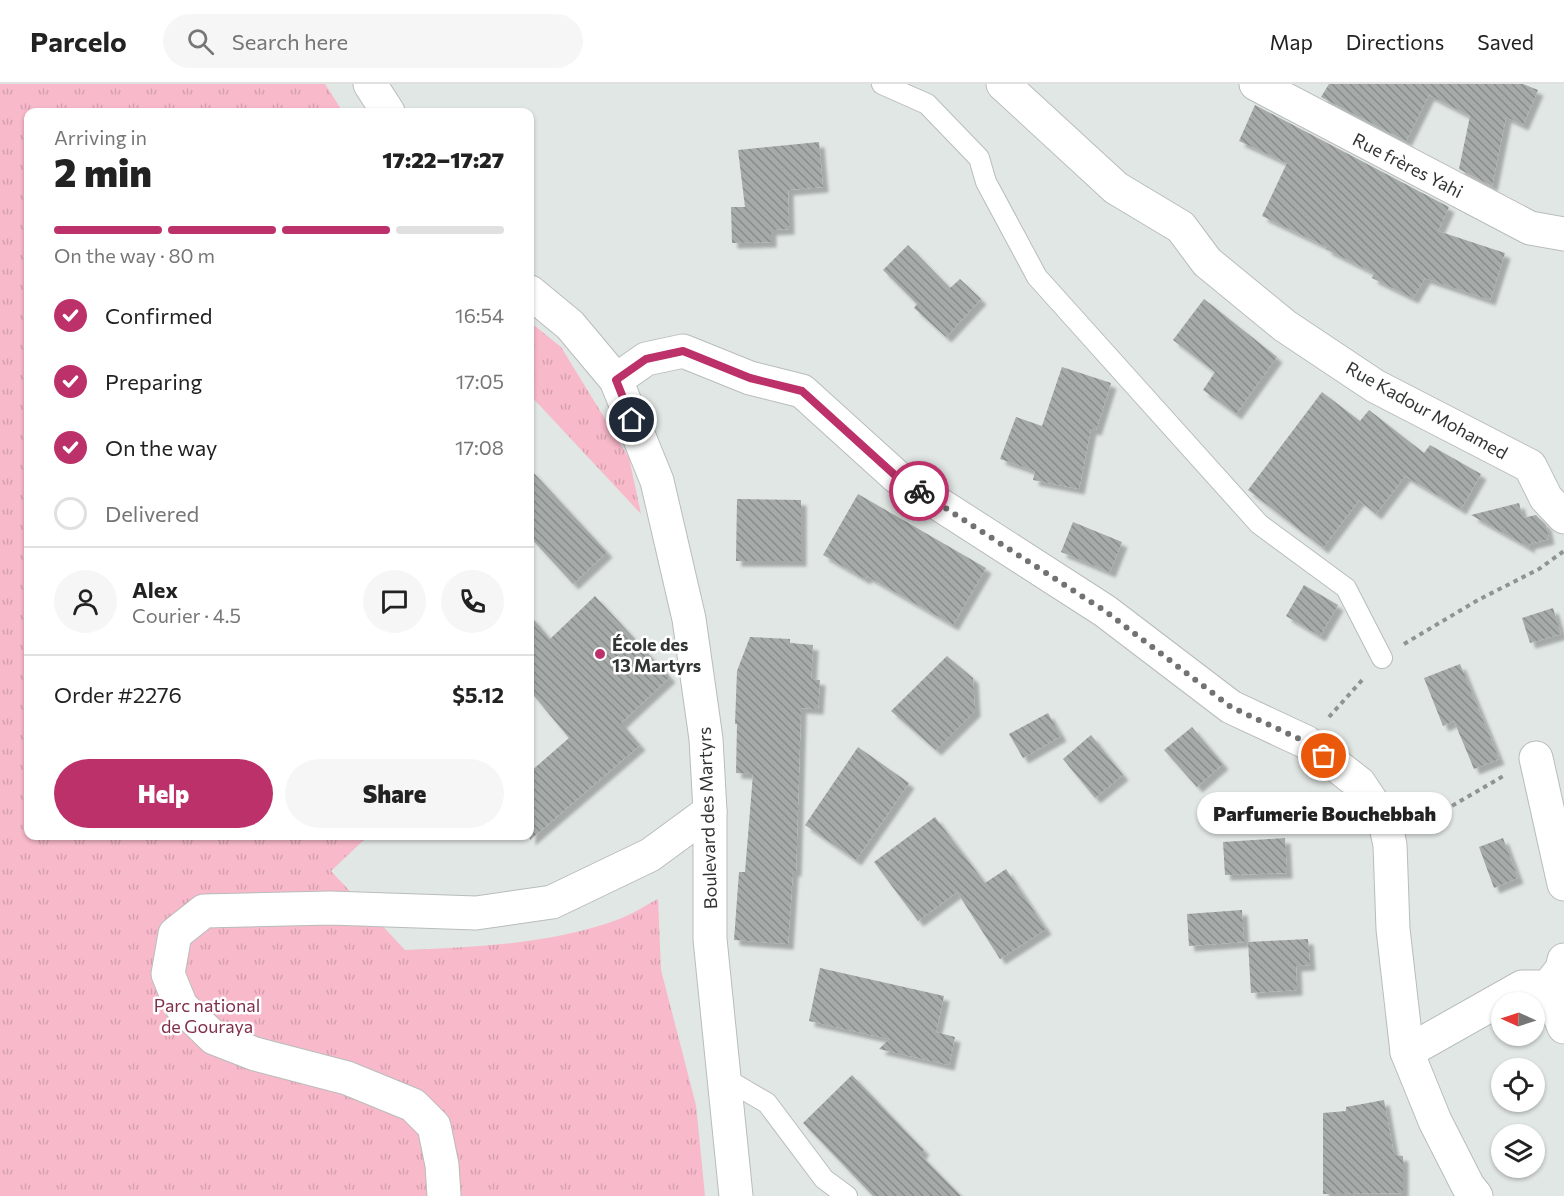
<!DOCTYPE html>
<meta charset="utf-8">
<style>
:root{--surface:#fff;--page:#f6f6f6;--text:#222;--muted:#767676;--line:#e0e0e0;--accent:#bc3169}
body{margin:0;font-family:Commissioner,sans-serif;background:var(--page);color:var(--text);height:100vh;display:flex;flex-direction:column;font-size:22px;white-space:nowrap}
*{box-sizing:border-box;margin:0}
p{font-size:20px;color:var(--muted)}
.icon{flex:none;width:33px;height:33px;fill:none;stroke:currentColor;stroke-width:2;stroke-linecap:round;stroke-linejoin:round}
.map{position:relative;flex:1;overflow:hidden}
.drawer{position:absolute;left:24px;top:24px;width:510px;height:732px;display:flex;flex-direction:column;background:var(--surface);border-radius:12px;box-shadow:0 2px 4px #0004}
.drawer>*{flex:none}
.needle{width:39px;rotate:273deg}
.tools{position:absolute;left:1491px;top:908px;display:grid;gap:12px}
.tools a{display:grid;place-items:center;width:54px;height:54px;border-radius:50%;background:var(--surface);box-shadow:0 2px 4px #0004;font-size:30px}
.pin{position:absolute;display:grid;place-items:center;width:51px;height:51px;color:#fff;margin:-26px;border:3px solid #fff;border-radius:50%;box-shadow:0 2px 6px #0007}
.courier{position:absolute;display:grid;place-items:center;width:60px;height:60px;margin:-30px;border:4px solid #bc3169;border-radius:50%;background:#fff;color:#222;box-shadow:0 2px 8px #0007}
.bubble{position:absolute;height:42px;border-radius:21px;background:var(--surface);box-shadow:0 2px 4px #0004;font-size:20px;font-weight:800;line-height:42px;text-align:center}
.headline em{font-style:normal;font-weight:800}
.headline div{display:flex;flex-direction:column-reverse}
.headline{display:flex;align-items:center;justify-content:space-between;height:102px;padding:0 30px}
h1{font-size:39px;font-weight:800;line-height:45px}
.bar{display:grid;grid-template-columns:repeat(4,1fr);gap:9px 6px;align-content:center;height:72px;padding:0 30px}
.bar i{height:8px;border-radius:4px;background:var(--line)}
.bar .selected{background:var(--accent)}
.bar p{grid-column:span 4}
.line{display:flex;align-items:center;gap:15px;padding:0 30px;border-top:2px solid var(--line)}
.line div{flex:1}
.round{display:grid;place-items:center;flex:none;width:63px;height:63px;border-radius:32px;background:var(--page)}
ol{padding:0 30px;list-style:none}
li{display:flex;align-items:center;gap:18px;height:66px}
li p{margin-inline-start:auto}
li .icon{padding:6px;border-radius:50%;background:var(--accent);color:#fff;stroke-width:4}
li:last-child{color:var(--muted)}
li i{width:33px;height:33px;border:3px solid var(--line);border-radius:50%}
.cta{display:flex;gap:12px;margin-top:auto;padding:12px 30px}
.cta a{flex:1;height:69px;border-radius:36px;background:var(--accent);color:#fff;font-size:24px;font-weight:800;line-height:69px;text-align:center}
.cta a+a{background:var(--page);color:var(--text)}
header{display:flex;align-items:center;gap:36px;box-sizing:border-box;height:84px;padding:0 30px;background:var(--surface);border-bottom:2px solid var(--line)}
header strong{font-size:28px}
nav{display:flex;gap:33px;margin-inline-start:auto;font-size:21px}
.search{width:420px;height:54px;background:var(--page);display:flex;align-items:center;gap:15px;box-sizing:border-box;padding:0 21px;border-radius:33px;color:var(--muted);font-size:22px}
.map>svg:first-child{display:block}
.park{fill:url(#park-tufts)}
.building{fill:url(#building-back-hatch);filter:url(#shadow)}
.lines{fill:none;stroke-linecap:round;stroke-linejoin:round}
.lane-casing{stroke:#b8bdbb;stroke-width:22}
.street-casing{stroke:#b8bdbb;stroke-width:35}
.secondary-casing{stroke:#b8bdbb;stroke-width:35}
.path{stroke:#8f9391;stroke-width:4;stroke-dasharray:4.5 4.5;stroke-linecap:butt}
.lane{stroke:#fff;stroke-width:20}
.street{stroke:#fff;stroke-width:33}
.secondary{stroke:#fff;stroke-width:33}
.done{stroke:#707372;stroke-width:6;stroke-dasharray:0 10.8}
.route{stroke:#bc3169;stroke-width:8}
.poi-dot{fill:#bc3169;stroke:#fff;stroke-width:2}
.labels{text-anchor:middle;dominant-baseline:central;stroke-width:5;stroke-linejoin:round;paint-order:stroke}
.street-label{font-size:18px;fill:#333534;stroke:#fff}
.poi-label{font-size:18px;font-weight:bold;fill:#333534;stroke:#fff;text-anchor:start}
.park-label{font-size:18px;fill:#802f4c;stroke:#fff}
</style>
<header>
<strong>Parcelo</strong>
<div class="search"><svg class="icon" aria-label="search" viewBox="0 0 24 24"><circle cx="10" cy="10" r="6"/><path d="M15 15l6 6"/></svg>Search here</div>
<nav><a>Map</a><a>Directions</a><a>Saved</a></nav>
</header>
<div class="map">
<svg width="1564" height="1112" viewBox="0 0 1564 1112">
<defs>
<pattern id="park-tufts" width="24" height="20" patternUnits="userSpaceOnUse" patternTransform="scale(1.5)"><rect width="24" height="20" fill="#f8b9ca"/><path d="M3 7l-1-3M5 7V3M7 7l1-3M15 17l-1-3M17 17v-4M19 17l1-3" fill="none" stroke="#d5a0ae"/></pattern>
<pattern id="building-back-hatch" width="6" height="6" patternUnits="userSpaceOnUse" patternTransform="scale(1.5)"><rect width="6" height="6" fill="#a6aba9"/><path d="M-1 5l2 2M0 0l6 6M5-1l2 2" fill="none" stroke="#888c8a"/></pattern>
<filter id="shadow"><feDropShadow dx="5.5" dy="5.5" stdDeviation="1.5" flood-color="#0004"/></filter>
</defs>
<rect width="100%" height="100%" fill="#e1e7e4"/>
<!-- park -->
<g class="park">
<path d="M0,0H325L343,28H28V752H368L331,787L405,866C477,863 554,860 622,834C634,829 646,821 658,815L661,886L696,1021L705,1112H0Z"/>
<polygon points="530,238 561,263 629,374 641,430 530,311"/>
</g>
<!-- building -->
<g class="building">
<polygon points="1329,0 1523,0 1538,6 1523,41 1506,33 1492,102 1459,85 1470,32 1429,11 1406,57 1321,13"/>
<polygon points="1255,21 1449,123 1438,147 1505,169 1490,216 1425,194 1413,214 1372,194 1374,189 1326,165 1327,163 1262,132 1287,79 1239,57"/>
<polygon points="819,58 823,103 788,106 789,145 771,146 771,158 732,159 731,123 745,123 738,66"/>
<polygon points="908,161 950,204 960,195 981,215 946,253 914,224 917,220 883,186"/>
<polygon points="1204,215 1277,273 1236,330 1203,306 1215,288 1173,256"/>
<polygon points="1062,283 1111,299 1096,346 1091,345 1079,405 1033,396 1035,387 1000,375 1016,333 1042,342"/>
<polygon points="1322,308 1360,337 1369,326 1424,369 1430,361 1481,390 1461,425 1405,392 1376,430 1359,416 1323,464 1248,406"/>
<polygon points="530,385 607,468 573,500 530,453"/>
<polygon points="858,410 986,484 953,541 867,492 865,495 823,471"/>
<polygon points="737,415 801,416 801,477 736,477"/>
<polygon points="1519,419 1523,434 1536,431 1546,441 1549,455 1529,460 1530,464 1471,431"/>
<polygon points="1073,438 1122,458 1110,488 1061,468"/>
<polygon points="1304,501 1338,521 1320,552 1286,532"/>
<polygon points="595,512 670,593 621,639 640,661 530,756 530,688 569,654 530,607 530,531 550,555"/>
<polygon points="1553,524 1561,550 1530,559 1522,534"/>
<polygon points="750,553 790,555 790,559 813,561 811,595 820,596 818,625 801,624 796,787 793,787 788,860 734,856 739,788 745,788 753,690 736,689 737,640 735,640 737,587"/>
<polygon points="947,572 973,594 975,627 936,666 891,627"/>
<polygon points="1460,580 1499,675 1474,685 1454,637 1443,642 1424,594"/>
<polygon points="1048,629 1061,652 1023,674 1009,650"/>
<polygon points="1192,643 1223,680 1197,703 1164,666"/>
<polygon points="1091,651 1123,691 1095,714 1063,675"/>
<polygon points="858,663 909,699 856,776 805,741"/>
<polygon points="935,733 985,799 1006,785 1046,845 1000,875 957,808 918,837 874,778"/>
<polygon points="1285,754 1287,789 1225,791 1223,758"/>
<polygon points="1503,754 1518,794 1494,804 1479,763"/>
<polygon points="1242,826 1244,858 1189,862 1187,830"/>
<polygon points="1308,855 1310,881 1296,882 1297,906 1251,909 1248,858"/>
<polygon points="820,884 944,912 936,948 955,953 949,981 879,965 889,955 809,937"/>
<polygon points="852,991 924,1066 920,1070 961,1112 873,1112 803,1039"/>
<polygon points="1384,1016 1394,1071 1403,1072 1403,1109 1323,1110 1323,1029 1346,1027 1346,1023"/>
</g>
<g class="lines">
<!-- lane casing -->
<g class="lane-casing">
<g id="lane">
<polyline points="882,0 927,20 979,74 986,98 1037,193 1259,440 1346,504 1382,574"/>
<polyline points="726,995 767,1019 824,1095 847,1112"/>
</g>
</g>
<!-- street casing -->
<g class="street-casing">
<g id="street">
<polyline points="1003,0 1116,104 1181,143 1207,178 1285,242 1375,302 1530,382 1546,414 1564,433"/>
<polyline points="1256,0 1530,144 1564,150"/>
<polyline points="616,296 646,275 683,267 750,294 802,307 897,393 1105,527 1231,623 1306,658 1359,699 1385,738 1390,761 1393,845 1407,968 1435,1037 1468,1102 1476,1112"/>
<polyline points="1536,674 1564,800"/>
<polyline points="1548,903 1564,943"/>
<polyline points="1407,968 1522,903 1548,903 1562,885 1564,876"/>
<polyline points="444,1112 442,1081 434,1042 413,1021 347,994 255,970 214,954 181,922 168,890 175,850 204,827 330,824 476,829 552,818 650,771 710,727"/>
</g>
</g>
<!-- secondary casing -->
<g class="secondary-casing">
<g id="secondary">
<polyline points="370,0 388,28"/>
<polyline points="530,208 570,241 616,296 657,397 689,535 706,655 710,727 710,855 736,1112"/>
</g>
</g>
<!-- path -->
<g class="path">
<polyline points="1404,560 1478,516 1539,485 1564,467"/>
<polyline points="1329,633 1364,594"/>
<polyline points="1421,740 1505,691"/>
</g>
<!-- lane -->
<use href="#lane" class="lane"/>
<!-- street -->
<use href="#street" class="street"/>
<!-- secondary -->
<use href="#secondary" class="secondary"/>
</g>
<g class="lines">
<!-- done -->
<polyline class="done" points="919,407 1105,527 1231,623 1306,658 1324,672"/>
<!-- route -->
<polyline class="route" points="632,336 616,296 646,275 683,267 750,294 802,307 897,393 919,407"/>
</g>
<!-- markers -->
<circle class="poi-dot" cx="600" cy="570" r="6"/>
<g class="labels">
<!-- street labels -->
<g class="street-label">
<text transform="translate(1408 81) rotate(27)">Rue frères Yahi</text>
<text transform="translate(1427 326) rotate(29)">Rue Kadour Mohamed</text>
<text transform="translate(707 734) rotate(-92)">Boulevard des Martyrs</text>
</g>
<!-- poi labels -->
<g class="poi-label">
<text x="612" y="560">École des<tspan x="612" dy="21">13 Martyrs</tspan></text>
</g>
<!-- park labels -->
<g class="park-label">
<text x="207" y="921">Parc national<tspan x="207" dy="21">de Gouraya</tspan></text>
</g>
</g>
</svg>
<div class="tools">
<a><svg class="needle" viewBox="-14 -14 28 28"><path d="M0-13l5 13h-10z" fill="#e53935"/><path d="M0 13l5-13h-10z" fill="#767676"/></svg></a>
<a><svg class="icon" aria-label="locate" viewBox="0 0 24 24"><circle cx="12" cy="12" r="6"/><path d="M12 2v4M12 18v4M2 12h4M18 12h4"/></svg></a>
<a><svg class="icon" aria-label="layers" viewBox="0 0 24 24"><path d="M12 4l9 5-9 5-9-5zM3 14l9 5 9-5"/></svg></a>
</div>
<div class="pin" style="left:1324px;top:672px;background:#ea580c"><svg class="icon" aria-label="bag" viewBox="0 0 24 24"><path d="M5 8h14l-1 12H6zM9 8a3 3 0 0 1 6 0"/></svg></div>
<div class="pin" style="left:632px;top:336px;background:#1f2937"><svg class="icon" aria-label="home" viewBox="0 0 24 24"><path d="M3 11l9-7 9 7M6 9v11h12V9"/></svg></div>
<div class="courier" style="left:919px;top:407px"><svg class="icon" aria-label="bike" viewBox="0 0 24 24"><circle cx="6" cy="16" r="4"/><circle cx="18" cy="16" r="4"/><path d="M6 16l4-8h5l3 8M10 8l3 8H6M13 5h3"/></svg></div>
<div class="bubble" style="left:1197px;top:708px;width:255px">Parfumerie Bouchebbah</div>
<section class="drawer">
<div class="headline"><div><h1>2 min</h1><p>Arriving in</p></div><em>17:22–17:27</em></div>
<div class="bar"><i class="selected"></i><i class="selected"></i><i class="selected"></i><i></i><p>On the way · 80 m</p></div>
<ol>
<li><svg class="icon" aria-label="check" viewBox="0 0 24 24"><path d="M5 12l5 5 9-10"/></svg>Confirmed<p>16:54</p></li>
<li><svg class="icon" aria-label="check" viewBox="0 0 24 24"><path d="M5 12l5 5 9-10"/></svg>Preparing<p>17:05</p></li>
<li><svg class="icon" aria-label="check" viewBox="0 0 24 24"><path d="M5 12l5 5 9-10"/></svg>On the way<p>17:08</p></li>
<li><i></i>Delivered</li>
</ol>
<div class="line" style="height:108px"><a class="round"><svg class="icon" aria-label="person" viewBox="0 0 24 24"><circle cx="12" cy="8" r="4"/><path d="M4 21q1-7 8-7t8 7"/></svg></a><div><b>Alex</b><p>Courier · 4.5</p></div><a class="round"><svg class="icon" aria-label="chat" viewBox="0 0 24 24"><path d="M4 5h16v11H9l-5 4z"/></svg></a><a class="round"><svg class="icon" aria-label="phone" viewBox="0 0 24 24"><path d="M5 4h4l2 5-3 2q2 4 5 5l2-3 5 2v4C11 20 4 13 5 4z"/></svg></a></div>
<div class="line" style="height:78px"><div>Order #2276</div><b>$5.12</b></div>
<div class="cta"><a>Help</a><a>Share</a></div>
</section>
</div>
